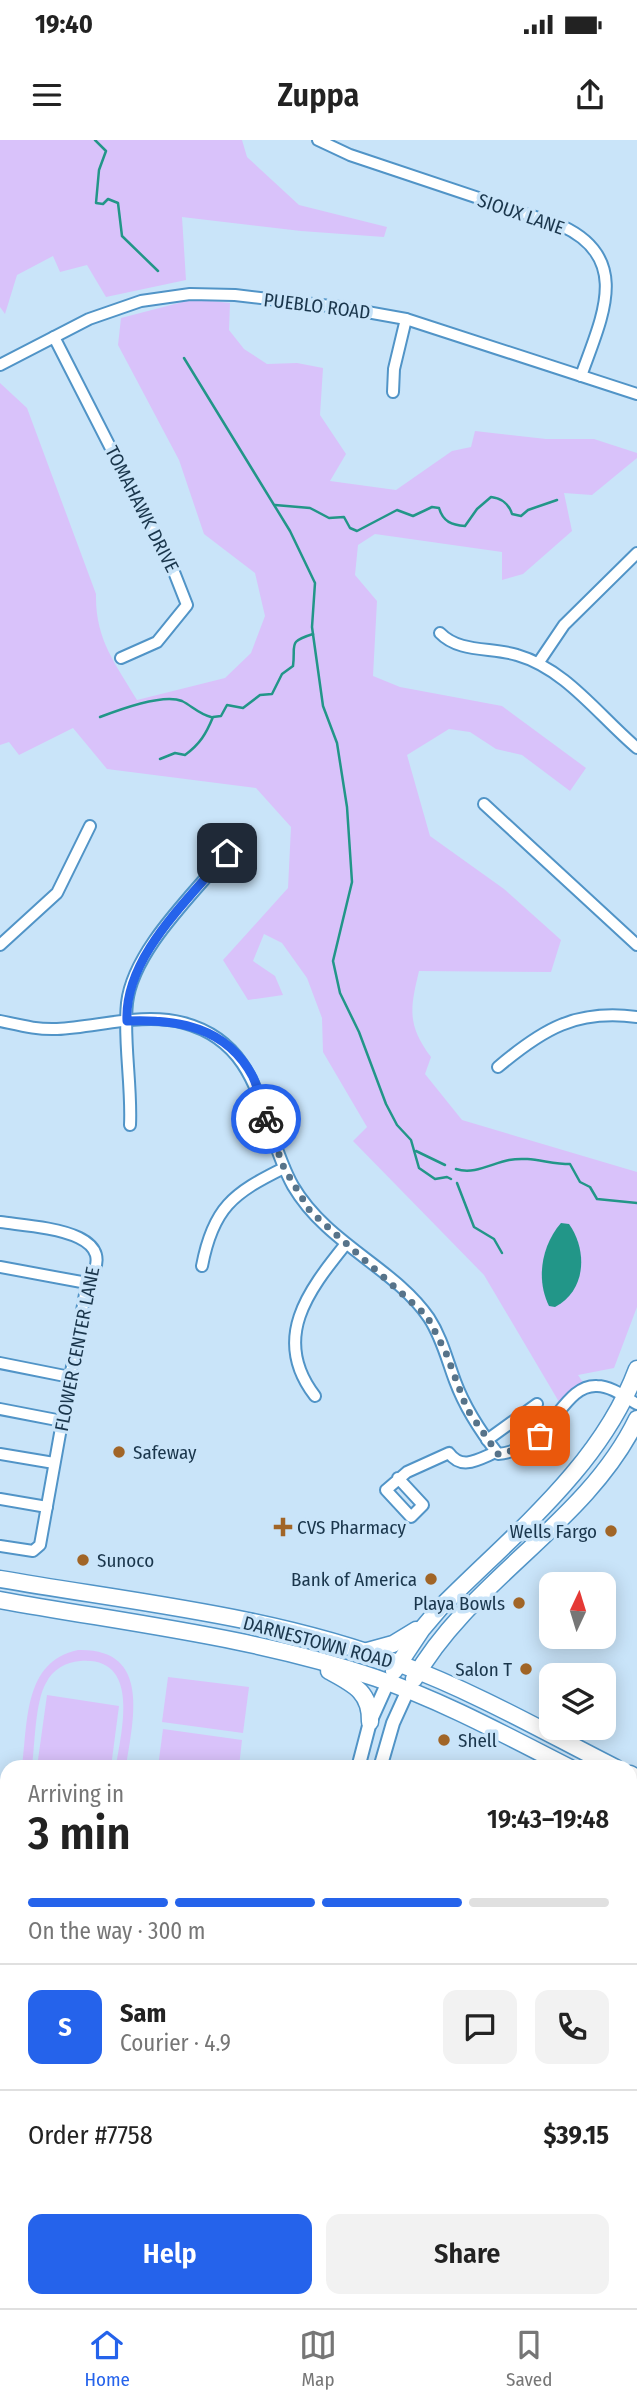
<!DOCTYPE html>
<meta charset="utf-8">
<style>
:root{--surface:#fff;--page:#f2f2f2;--text:#222;--muted:#767676;--line:#e0e0e0;--accent:#2563eb}
body{margin:0;font-family:"Fira Sans Condensed",sans-serif;background:var(--page);color:var(--text);height:100vh;display:flex;flex-direction:column;font-size:26px;white-space:nowrap}
*{box-sizing:border-box;margin:0}
p{font-size:23px;color:var(--muted)}
.icon{flex:none;width:38px;height:38px;fill:none;stroke:currentColor;stroke-width:2;stroke-linecap:round;stroke-linejoin:round}
.map{position:relative;flex:1;overflow:hidden}
.side{position:absolute;left:0px;top:1620px;width:637px;height:548px;display:flex;flex-direction:column;background:var(--surface);border-radius:21px 21px 0 0;box-shadow:0 4px 18px #0003}
.side>*{flex:none}
.needle{width:46px;rotate:4deg}
.buttons{position:absolute;left:539px;top:1432px;display:grid;gap:14px}
.buttons a{display:grid;place-items:center;width:77px;height:77px;border-radius:14px;background:var(--surface);box-shadow:0 4px 18px #0003;font-size:35px}
.pin{position:absolute;display:grid;place-items:center;width:60px;height:60px;color:#fff;margin:-30px;border-radius:14px;box-shadow:0 4px 10px #0006}
.courier{position:absolute;display:grid;place-items:center;width:70px;height:70px;margin:-35px;border:5px solid #2563eb;border-radius:50%;background:#fff;color:#222;box-shadow:0 2px 9px #0007}
.summary em{font-style:normal;font-weight:600}
.summary div{display:flex;flex-direction:column-reverse}
.summary{display:flex;align-items:center;justify-content:space-between;height:119px;padding:0 28px}
h1{font-size:46px;font-weight:600;line-height:52px}
.bar{display:grid;grid-template-columns:repeat(4,1fr);gap:10px 7px;align-content:center;height:84px;padding:0 28px}
.bar i{height:9px;border-radius:5px;background:var(--line)}
.bar .active{background:var(--accent)}
.bar p{grid-column:span 4}
.line{display:flex;align-items:center;gap:18px;padding:0 28px;border-top:2px solid var(--line)}
.line div{flex:1}
.round{display:grid;place-items:center;flex:none;width:74px;height:74px;border-radius:14px;background:var(--page)}
.primary-button{display:flex;gap:14px;margin-top:auto;padding:14px 28px}
.primary-button a{flex:1;height:80px;border-radius:14px;background:var(--accent);color:#fff;font-size:28px;font-weight:600;line-height:80px;text-align:center}
.primary-button a+a{background:var(--page);color:var(--text)}
.status{display:flex;justify-content:space-between;align-items:center;height:49px;padding:0 35px;background:var(--surface);direction:ltr}
.status svg{height:19px;fill:currentColor}
header{display:flex;justify-content:space-between;align-items:center;height:91px;padding:0 28px;background:var(--surface);font-size:32px;font-weight:600}
.tabs{display:flex;justify-content:space-around;align-items:center;height:98px;border-top:2px solid var(--line);background:var(--surface);font-size:19px;color:var(--muted)}
.tabs a{display:grid;justify-items:center;gap:4px}
.tabs .active{color:var(--accent)}
.map>svg:first-child{display:block}
.green{fill:#d9c2fa}
.water{fill:#229688}
.lines{fill:none;stroke-linecap:round;stroke-linejoin:round}
.stream{stroke:#229688;stroke-width:2.5}
.minor-casing{stroke:#5194c7;stroke-width:14}
.tertiary-casing{stroke:#5194c7;stroke-width:16}
.primary-casing{stroke:#5194c7;stroke-width:19}
.minor{stroke:#fff;stroke-width:10}
.tertiary{stroke:#fff;stroke-width:12}
.primary{stroke:#fff;stroke-width:16}
.done{stroke:#577389;stroke-width:7;stroke-dasharray:0 12.6}
.route{stroke:#2563eb;stroke-width:9}
.poi-dot{fill:#a16527;stroke:#c9e4f9;stroke-width:2.5}
.labels{text-anchor:middle;dominant-baseline:central;stroke-width:7;stroke-linejoin:round;paint-order:stroke}
.street-label{font-size:19px;fill:#1a364c;stroke:#c9e4f9}
.poi-label{font-size:19px;fill:#1a364c;stroke:#c9e4f9;text-anchor:start}
</style>
<div class="status"><b>19:40</b><svg viewBox="0 0 49 12"><path d="M0 12V9h3v3zM5 12V6h3v6zM10 12V3h3v9zM15 12V0h3v12zM26 1h20v11H26zM47 4h2v5h-2z"/></svg></div>
<header><svg class="icon" aria-label="menu" viewBox="0 0 24 24"><path d="M4 6h16M4 12h16M4 18h16"/></svg>Zuppa<svg class="icon" aria-label="share" viewBox="0 0 24 24"><path d="M12 15V3M7 8l5-5 5 5M5 13v7h14v-7"/></svg></header>
<div class="map">
<svg width="637" height="2168" viewBox="0 0 637 2168">
<rect width="100%" height="100%" fill="#c9e4f9"/>
<!-- green -->
<g class="green">
<polygon points="0,0 242,0 247,17 299,65 387,87 384,97 301,91 182,77 186,140 106,157 87,125 60,132 53,116 17,135 5,174 0,167"/>
<path d="M194,159L230,163L229,190L244,209L267,224L297,223L323,228L320,275L346,314L330,341L396,350L452,311L471,307L475,291L546,299H594L637,313V318L592,355L564,353L572,391L523,434L502,440V412L375,394L358,405L355,435L377,461L373,536L400,547L502,566L586,628L570,651L522,615L496,609L470,592L449,589L407,615L430,696L504,749L561,800L551,832L419,831C410,869 407,885 431,917L425,934L462,980L637,1032V1167L614,1228L578,1235L586,1247L562,1267L484,1135L353,1001L367,987L323,912L322,878L307,838L282,803L264,794L253,821L275,836L283,855L248,860L223,820L288,748L291,687L256,648L107,629L73,588L19,615L9,602L0,605V243L27,268L96,454C95,499 115,523 137,560L225,538L251,513L265,476L255,433L204,394L179,320L118,205L121,178Z"/>
<path d="M78,1510C152,1508 133,1580 126,1627H116C121,1593 142,1516 80,1521C66,1522 53,1529 46,1543C35,1562 35,1604 32,1627H22C28,1584 23,1521 78,1510Z"/>
<polygon points="168,1537 249,1547 243,1593 162,1582"/>
<polygon points="47,1555 119,1566 111,1627 37,1627"/>
<polygon points="163,1589 242,1600 239,1627 158,1627"/>
<polygon points="7,1831 7,1907 0,1897 0,1833"/>
<polygon points="162,2161 288,2161 269,2168 162,2168"/>
</g>
<!-- water -->
<path class="water" d="M561,1083L569,1084C588,1111 586,1151 555,1167L549,1166C536,1140 541,1106 561,1083Z"/>
<g class="lines">
<!-- stream -->
<g class="stream">
<polyline points="95,0 106,11 99,30 96,63 103,64 108,59 118,63 122,96 158,131"/>
<polyline points="184,218 290,391 315,443 312,487 323,566 337,603 347,667 352,742 333,821 340,853 359,892 386,964 397,985 411,1000 419,1028 435,1039 447,1037 451,1039"/>
<path d="M275,365L310,368L329,378L344,377L350,388L357,391L397,370L413,376L432,367L439,368C443,382 452,385 465,386L477,369L491,357C501,358 509,364 512,374L521,376L528,370L557,360"/>
<path d="M100,577C118,570 163,553 182,561C192,566 199,574 211,577"/>
<path d="M160,619L175,613L185,615C200,604 206,594 213,577L221,576L227,565L243,568L260,555L272,554L282,534L293,526C296,504 287,502 313,494"/>
<polyline points="416,1011 445,1025"/>
<path d="M456,1029C475,1035 492,1023 509,1020C530,1016 549,1024 570,1024L580,1042L590,1047L597,1059L637,1063"/>
<polyline points="457,1043 474,1087 494,1099 502,1113"/>
</g>
<!-- minor casing -->
<g class="minor-casing">
<g id="minor">
<path d="M318,0L350,15L562,86C633,119 601,179 581,236"/>
<polyline points="54,197 174,432 187,465 157,502 121,518"/>
<polyline points="0,225 89,179 141,161 190,154 235,155 339,167 406,179 637,254"/>
<polyline points="393,252 394,229 406,179"/>
<path d="M440,493C459,513 492,507 517,515C566,529 599,576 637,608"/>
<polyline points="539,522 564,485 637,413"/>
<polyline points="484,664 637,805"/>
<polyline points="0,805 57,753 90,686"/>
<path d="M0,881C19,885 37,890 57,889C98,887 143,872 184,883C265,905 259,985 293,1046C327,1104 395,1128 429,1178C442,1198 447,1220 455,1241C465,1268 480,1291 498,1314C552,1309 561,1244 597,1246C611,1246 625,1257 637,1264"/>
<path d="M498,927C543,889 576,869 637,877"/>
<path d="M130,985C132,946 123,899 127,863C133,810 194,754 227,713"/>
<path d="M0,1082C31,1087 127,1089 87,1143L40,1405L33,1411L0,1406"/>
<path d="M202,1126C213,1068 233,1053 284,1028"/>
<polyline points="0,1127 87,1143"/>
<polyline points="0,1223 70,1237"/>
<path d="M315,1256C271,1199 308,1151 345,1105"/>
<polyline points="0,1269 62,1281"/>
<polyline points="487,1300 537,1264"/>
<polyline points="0,1314 54,1323"/>
<path d="M398,1338L423,1365L411,1377L386,1350L407,1332L449,1313C462,1331 479,1319 496,1312"/>
<polyline points="0,1359 47,1367"/>
<polyline points="630,2060 637,2060"/>
<polyline points="491,2161 491,2168"/>
<polyline points="55,2168 63,2161"/>
</g>
</g>
<!-- tertiary casing -->
<g class="tertiary-casing">
<g id="tertiary">
<polyline points="358,1628 370,1582 388,1542"/>
<polyline points="380,1628 393,1583 408,1550"/>
<polyline points="334,2168 334,2161"/>
</g>
</g>
<!-- primary casing -->
<g class="primary-casing">
<g id="primary">
<path d="M0,1439C132,1462 275,1476 400,1524C475,1552 545,1592 616,1628"/>
<path d="M0,1460C126,1483 255,1497 376,1538C443,1561 507,1596 570,1628"/>
<polyline points="364,1512 393,1504 416,1490"/>
<path d="M329,1531C353,1544 371,1552 370,1582"/>
<path d="M394,1531L422,1489L439,1469C511,1396 600,1328 637,1229"/>
<path d="M414,1539C471,1439 587,1383 637,1279"/>
<polyline points="630,1634 637,1638"/>
<polyline points="630,1656 637,1660"/>
</g>
</g>
<!-- minor -->
<use href="#minor" class="minor"/>
<!-- tertiary -->
<use href="#tertiary" class="tertiary"/>
<!-- primary -->
<use href="#primary" class="primary"/>
</g>
<g class="lines">
<!-- done -->
<polyline class="done" points="266,979 284,1028 310,1071 427,1176 446,1213 467,1269 498,1314 523,1308 540,1296"/>
<!-- route -->
<path class="route" d="M227,713C188,761 124,817 127,881C178,879 227,887 253,937C259,950 262,965 266,979"/>
</g>
<!-- markers -->
<g class="poi-dot">
<circle cx="119" cy="1312" r="7"/>
<path d="M279.5 1376.5h7v7h7v7h-7v7h-7v-7h-7v-7h7z"/>
<circle cx="611" cy="1391" r="7"/>
<circle cx="83" cy="1420" r="7"/>
<circle cx="431" cy="1439" r="7"/>
<circle cx="519" cy="1463" r="7"/>
<circle cx="526" cy="1529" r="7"/>
<circle cx="444" cy="1600" r="7"/>
</g>
<g class="labels">
<!-- street labels -->
<g class="street-label">
<text transform="translate(521 74) rotate(19)">SIOUX LANE</text>
<text transform="translate(317 166) rotate(7)">PUEBLO ROAD</text>
<text transform="translate(142 369) rotate(63)">TOMAHAWK DRIVE</text>
<text transform="translate(77 1209) rotate(-79)">FLOWER CENTER LANE</text>
<text transform="translate(318 1502) rotate(15)">DARNESTOWN ROAD</text>
</g>
<!-- poi labels -->
<g class="poi-label">
<text x="133" y="1312">Safeway</text>
<text x="297" y="1387">CVS Pharmacy</text>
<text x="597" y="1391" text-anchor="end">Wells Fargo</text>
<text x="97" y="1420">Sunoco</text>
<text x="417" y="1439" text-anchor="end">Bank of America</text>
<text x="505" y="1463" text-anchor="end">Playa Bowls</text>
<text x="512" y="1529" text-anchor="end">Salon T</text>
<text x="458" y="1600">Shell</text>
</g>
</g>
</svg>
<div class="buttons">
<a><svg class="needle" viewBox="-14 -14 28 28"><path d="M0-13l5 13h-10z" fill="#e53935"/><path d="M0 13l5-13h-10z" fill="#767676"/></svg></a>
<a><svg class="icon" aria-label="layers" viewBox="0 0 24 24"><path d="M12 4l9 5-9 5-9-5zM3 14l9 5 9-5"/></svg></a>
</div>
<div class="pin" style="left:540px;top:1296px;background:#ea580c"><svg class="icon" aria-label="bag" viewBox="0 0 24 24"><path d="M5 8h14l-1 12H6zM9 8a3 3 0 0 1 6 0"/></svg></div>
<div class="pin" style="left:227px;top:713px;background:#1f2937"><svg class="icon" aria-label="home" viewBox="0 0 24 24"><path d="M3 11l9-7 9 7M6 9v11h12V9"/></svg></div>
<div class="courier" style="left:266px;top:979px"><svg class="icon" aria-label="bike" viewBox="0 0 24 24"><circle cx="6" cy="16" r="4"/><circle cx="18" cy="16" r="4"/><path d="M6 16l4-8h5l3 8M10 8l3 8H6M13 5h3"/></svg></div>
<section class="side">
<div class="summary"><div><h1>3 min</h1><p>Arriving in</p></div><em>19:43–19:48</em></div>
<div class="bar"><i class="active"></i><i class="active"></i><i class="active"></i><i></i><p>On the way · 300 m</p></div>
<div class="line" style="height:126px"><b class="round" style="background:var(--accent);color:#fff">S</b><div><b>Sam</b><p>Courier · 4.9</p></div><a class="round"><svg class="icon" aria-label="chat" viewBox="0 0 24 24"><path d="M4 5h16v11H9l-5 4z"/></svg></a><a class="round"><svg class="icon" aria-label="phone" viewBox="0 0 24 24"><path d="M5 4h4l2 5-3 2q2 4 5 5l2-3 5 2v4C11 20 4 13 5 4z"/></svg></a></div>
<div class="line" style="height:91px"><div>Order #7758</div><b>$39.15</b></div>
<div class="primary-button"><a>Help</a><a>Share</a></div>
</section>
</div>
<nav class="tabs">
<a class="active"><svg class="icon" aria-label="home" viewBox="0 0 24 24"><path d="M3 11l9-7 9 7M6 9v11h12V9"/></svg>Home</a>
<a><svg class="icon" aria-label="map" viewBox="0 0 24 24"><path d="M3 6l6-2 6 2 6-2v14l-6 2-6-2-6 2zM9 4v14M15 6v14"/></svg>Map</a>
<a><svg class="icon" aria-label="saved" viewBox="0 0 24 24"><path d="M7 4h10v16l-5-4-5 4z"/></svg>Saved</a>
</nav>
